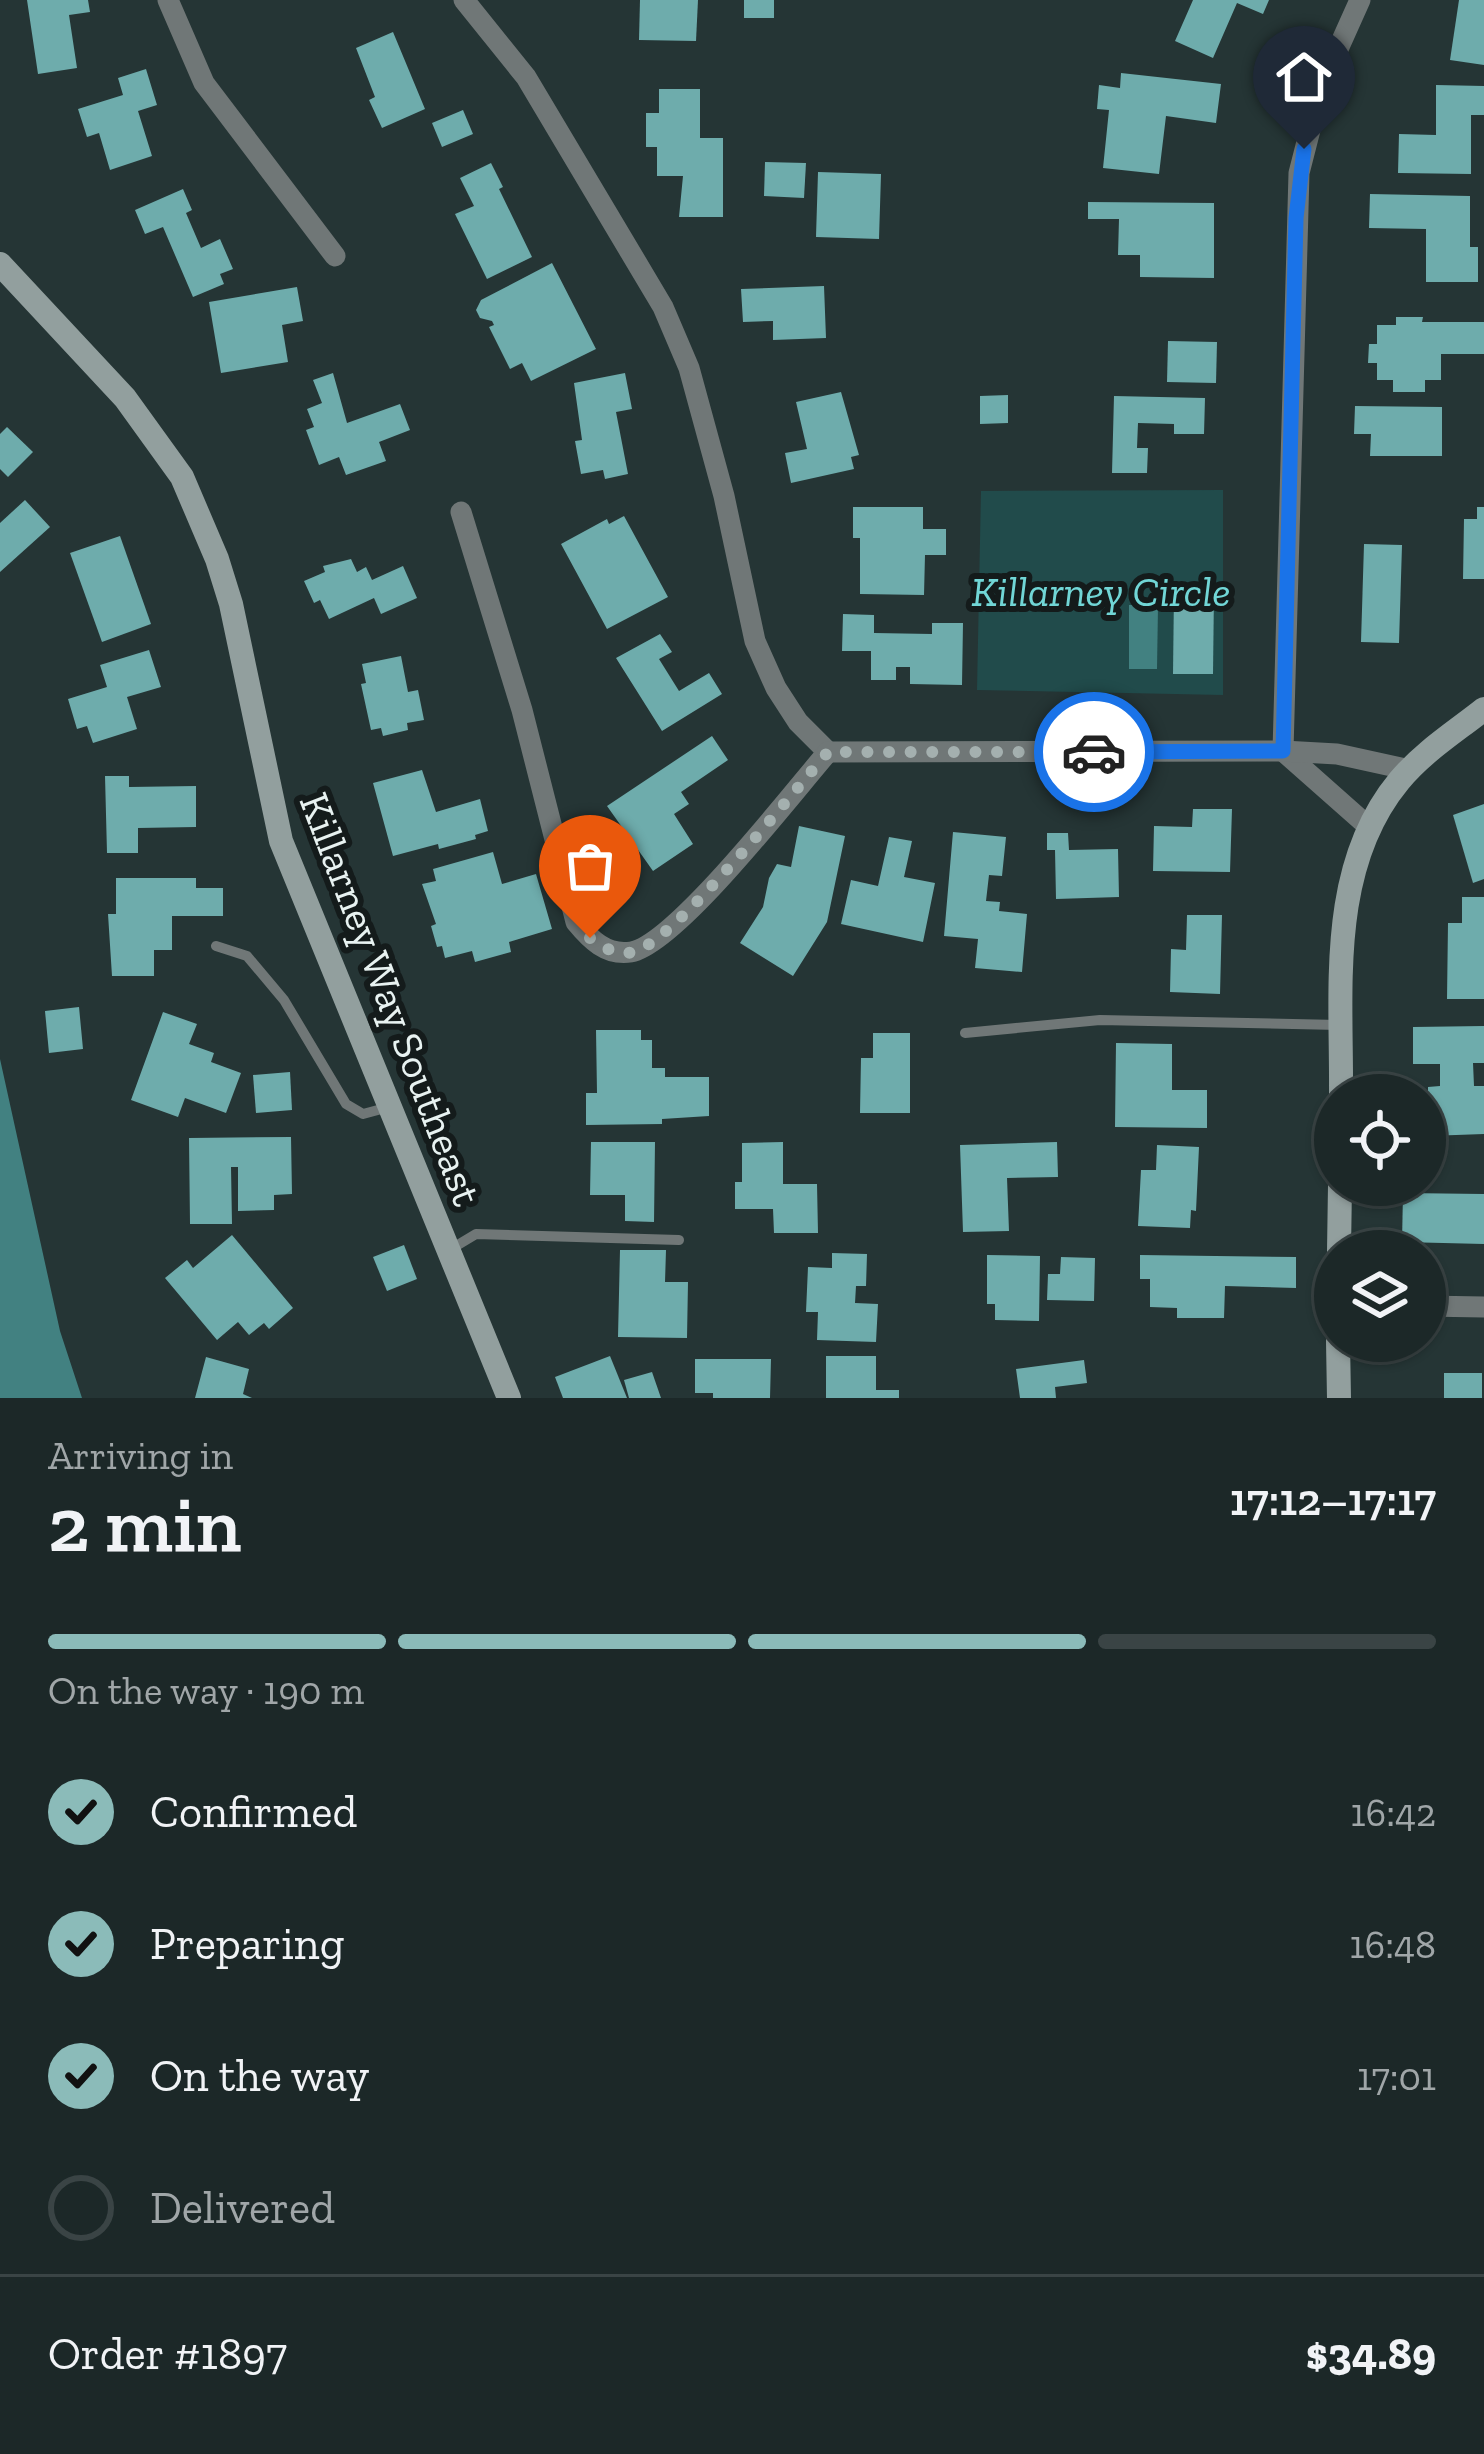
<!DOCTYPE html>
<meta charset="utf-8">
<style>
:root{--surface:#1c2828;--page:#293434;--text:#f1f3f6;--muted:#a0a6a8;--line:#3a4445;--accent:#8bbbb9}
body{margin:0;font-family:"Zilla Slab",serif;background:var(--page);color:var(--text);height:100vh;display:flex;flex-direction:column;font-size:45px;white-space:nowrap}
*{box-sizing:border-box;margin:0}
p{font-size:39px;color:var(--muted)}
.icon{flex:none;width:66px;height:66px;fill:none;stroke:currentColor;stroke-width:2;stroke-linecap:round;stroke-linejoin:round}
.map{position:relative;height:1398px;overflow:hidden}
.sheet{display:flex;flex-direction:column;background:var(--surface);flex:1}
.sheet>*{flex:none}
.tools{position:absolute;left:1314px;top:1074px;display:grid;gap:24px}
.tools a{display:grid;place-items:center;width:132px;height:132px;border-radius:50%;background:var(--surface);box-shadow:0 3px 9px #0004,0 0 0 3px var(--line);font-size:60px}
.pin{position:absolute;display:grid;place-items:center;width:102px;height:102px;color:#fff;margin:-123px -51px;border-radius:50% 50% 50% 0;rotate:-45deg;box-shadow:0 0 12px #0007}
.pin .icon{rotate:45deg}
.courier{position:absolute;display:grid;place-items:center;width:120px;height:120px;margin:-60px;border:9px solid #1a73e8;border-radius:50%;background:#fff;color:#222;box-shadow:0 3px 15px #0007}
.overview em{font-style:normal;font-weight:600}
.overview div{display:flex;flex-direction:column-reverse}
.overview{display:flex;align-items:center;justify-content:space-between;height:204px;padding:0 48px}
h1{font-size:78px;font-weight:600;line-height:90px}
.bar{display:grid;grid-template-columns:repeat(4,1fr);gap:18px 12px;align-content:center;height:144px;padding:0 48px}
.bar i{height:15px;border-radius:9px;background:var(--line)}
.bar .active{background:var(--accent)}
.bar p{grid-column:span 4}
.line{display:flex;align-items:center;gap:30px;padding:0 48px;border-top:3px solid var(--line)}
.line div{flex:1}
ol{padding:0 48px;list-style:none}
li{display:flex;align-items:center;gap:36px;height:132px}
li p{margin-inline-start:auto}
li .icon{padding:12px;border-radius:50%;background:var(--accent);color:#111;stroke-width:4}
li:last-child{color:var(--muted)}
li i{width:66px;height:66px;border:6px solid var(--line);border-radius:50%}
.map>svg:first-child{display:block}
.green{fill:#214b4b}
.water{fill:#428181}
.building{fill:#6eacac}
.lines{fill:none;stroke-linecap:round;stroke-linejoin:round}
.lane{stroke:#707777;stroke-width:10}
.street{stroke:#707777;stroke-width:21}
.secondary{stroke:#929f9e;stroke-width:24}
.done{stroke:#a4b0af;stroke-width:12;stroke-dasharray:0 21.6}
.route{stroke:#1a73e8;stroke-width:15}
.labels{text-anchor:middle;dominant-baseline:central;stroke-width:12;stroke-linejoin:round;paint-order:stroke}
.park-label{font-size:42px;font-style:italic;fill:#71d6d6;stroke:#141b1b}
.street-label{font-size:42px;fill:#e8f2f1;stroke:#141b1b}
</style>
<div class="map">
<svg width="1484" height="1398" viewBox="0 0 1484 1398">
<rect width="100%" height="100%" fill="#253535"/>
<!-- green -->
<polygon class="green" points="1223,490 1223,695 977,690 981,491"/>
<!-- water -->
<g class="water">
<polygon points="1129,605 1158,605 1157,669 1129,669"/>
<polygon points="0,1059 60,1331 82,1398 0,1398"/>
</g>
<!-- building -->
<g class="building">
<polygon points="27,0 88,0 90,12 69,15 77,68 38,74"/>
<polygon points="640,0 698,0 696,41 639,40"/>
<rect x="744" y="0" width="30" height="18"/>
<polygon points="1193,0 1269,0 1263,14 1237,3 1213,58 1175,41"/>
<polygon points="1459,0 1484,0 1484,65 1450,60"/>
<polygon points="393,32 425,109 382,128 369,100 375,97 356,48"/>
<polygon points="146,69 157,105 138,111 152,156 110,170 99,133 87,137 78,109 123,95 118,78"/>
<polygon points="1121,73 1221,84 1216,123 1166,116 1159,174 1103,168 1109,110 1097,109 1099,85 1120,88"/>
<polygon points="1436,85 1484,86 1484,115 1471,115 1471,174 1398,173 1399,134 1436,135"/>
<polygon points="659,89 700,89 700,138 723,138 723,217 679,217 683,176 657,176 657,147 646,147 646,113 659,113"/>
<polygon points="463,110 473,134 442,147 432,123"/>
<polygon points="765,162 806,163 804,198 764,196"/>
<polygon points="491,163 503,187 499,189 532,257 487,279 455,214 474,206 460,178"/>
<polygon points="818,172 881,174 879,239 816,237"/>
<polygon points="183,189 192,210 186,213 201,248 220,239 233,269 220,274 224,284 193,297 163,227 145,234 135,210"/>
<polygon points="1370,194 1470,196 1470,247 1478,247 1478,282 1426,282 1426,229 1369,228"/>
<polygon points="1088,202 1214,203 1214,278 1140,277 1140,255 1118,255 1119,219 1088,219"/>
<polygon points="552,263 596,349 531,381 522,363 510,369 489,327 494,325 492,321 480,318 476,310 481,300"/>
<polygon points="824,286 826,338 773,340 773,321 743,322 741,289"/>
<polygon points="297,287 303,321 282,325 288,362 221,373 209,302"/>
<polygon points="1396,317 1423,317 1422,322 1484,322 1484,354 1441,354 1441,380 1425,380 1425,392 1393,392 1393,380 1377,380 1377,363 1368,363 1369,344 1377,344 1377,325 1396,325"/>
<polygon points="1168,341 1217,342 1216,383 1167,382"/>
<polygon points="333,373 347,423 400,404 410,430 379,442 386,461 346,475 339,457 319,465 306,430 314,427 307,409 322,403 313,380"/>
<polygon points="625,373 632,409 616,412 628,474 605,479 603,470 581,474 575,441 582,440 574,383"/>
<polygon points="841,392 859,455 851,457 854,469 791,483 785,453 807,449 796,402"/>
<polygon points="1008,395 1008,423 980,424 980,396"/>
<polygon points="1114,396 1205,398 1204,434 1174,434 1174,424 1138,423 1137,448 1148,448 1147,473 1112,473"/>
<polygon points="1355,406 1442,407 1442,456 1370,456 1371,434 1354,434"/>
<polygon points="7,427 33,452 8,477 0,469 0,434"/>
<polygon points="25,500 50,527 0,572 0,523"/>
<polygon points="853,507 923,507 923,529 946,529 946,555 925,555 924,595 860,594 860,538 853,538"/>
<polygon points="1477,507 1484,507 1484,579 1463,579 1464,519 1477,519"/>
<polygon points="624,516 668,597 607,629 561,544 607,519 609,524"/>
<polygon points="120,536 151,624 102,642 70,553"/>
<polygon points="1364,544 1402,545 1399,643 1361,642"/>
<polygon points="351,559 357,572 366,567 372,580 403,566 417,598 381,614 374,598 329,619 320,600 314,603 304,581 325,572 323,566"/>
<polygon points="1174,591 1214,591 1213,674 1173,674"/>
<polygon points="843,614 874,615 874,633 932,634 932,623 963,623 962,685 910,684 910,667 896,667 896,680 871,680 871,651 842,651"/>
<polygon points="660,634 672,652 659,659 679,691 709,673 722,694 662,731 616,658"/>
<polygon points="149,650 161,687 127,697 137,729 93,743 87,726 77,729 68,699 107,687 100,665"/>
<polygon points="401,656 408,692 418,690 424,720 407,723 408,730 383,736 381,728 371,730 361,684 366,683 362,664"/>
<polygon points="712,736 728,760 681,792 689,804 674,814 693,844 653,871 607,806"/>
<polygon points="422,770 436,812 480,799 488,831 475,835 476,839 439,849 438,844 393,856 373,783"/>
<polygon points="105,776 129,776 129,787 196,786 196,827 138,828 138,853 107,853"/>
<polygon points="1484,804 1484,879 1473,883 1453,815"/>
<polygon points="1193,809 1232,809 1230,872 1153,871 1154,826 1192,827"/>
<polygon points="799,826 845,836 827,922 793,976 740,943 763,907 769,878 777,864 791,867"/>
<polygon points="953,832 1006,837 1002,876 989,875 986,901 1000,902 999,911 1027,914 1022,972 975,968 978,939 944,936"/>
<polygon points="1047,833 1068,833 1069,850 1118,849 1119,897 1056,899 1055,850 1047,850"/>
<polygon points="889,837 912,841 904,877 935,883 923,942 841,924 851,880 878,886"/>
<polygon points="493,852 502,884 536,874 552,929 509,942 511,952 475,962 472,951 445,958 442,946 437,947 431,926 436,924 422,884 436,881 433,869"/>
<polygon points="116,878 196,878 196,888 223,888 223,916 172,916 172,950 154,950 154,976 112,976 108,914 116,914"/>
<polygon points="1462,897 1484,897 1484,999 1447,999 1448,923 1462,923"/>
<polygon points="1187,915 1222,915 1220,994 1170,992 1171,949 1186,950"/>
<polygon points="79,1007 83,1049 49,1053 45,1011"/>
<polygon points="163,1012 197,1024 189,1044 214,1053 211,1062 241,1073 226,1113 185,1098 178,1117 131,1100"/>
<polygon points="1484,1026 1484,1063 1473,1063 1474,1086 1484,1086 1484,1134 1428,1136 1425,1096 1428,1096 1428,1087 1440,1086 1440,1064 1413,1064 1413,1027"/>
<polygon points="596,1030 641,1030 641,1040 652,1040 652,1068 665,1068 665,1077 709,1077 709,1116 662,1119 662,1124 586,1125 586,1093 597,1093"/>
<polygon points="873,1033 910,1033 910,1113 860,1113 861,1058 873,1058"/>
<polygon points="1116,1043 1172,1044 1172,1090 1207,1090 1207,1128 1115,1127"/>
<polygon points="290,1072 292,1110 256,1113 253,1075"/>
<polygon points="291,1137 292,1194 274,1195 274,1210 238,1211 238,1167 231,1167 232,1224 190,1224 189,1138"/>
<polygon points="591,1142 655,1142 654,1222 625,1221 625,1195 590,1195"/>
<polygon points="783,1142 783,1184 817,1184 818,1233 774,1233 773,1209 735,1209 735,1182 742,1182 742,1143"/>
<polygon points="1057,1142 1058,1177 1007,1178 1009,1231 963,1232 960,1145"/>
<polygon points="1157,1145 1199,1147 1196,1211 1191,1210 1190,1228 1138,1226 1141,1170 1156,1170"/>
<polygon points="1403,1193 1484,1194 1484,1244 1402,1242"/>
<polygon points="232,1235 293,1308 269,1329 264,1323 249,1335 238,1322 217,1340 165,1278 187,1260 193,1268"/>
<polygon points="404,1245 417,1279 387,1291 373,1257"/>
<polygon points="620,1250 666,1250 665,1282 688,1282 687,1338 618,1337"/>
<polygon points="832,1253 867,1254 866,1286 856,1286 855,1303 878,1304 876,1342 817,1340 818,1312 806,1312 808,1267 832,1268"/>
<polygon points="987,1255 1040,1256 1039,1321 995,1320 995,1304 987,1304"/>
<polygon points="1140,1255 1296,1257 1296,1288 1225,1286 1224,1318 1177,1318 1177,1308 1150,1307 1150,1279 1140,1279"/>
<polygon points="1061,1257 1095,1258 1094,1301 1047,1300 1048,1274 1060,1274"/>
<polygon points="610,1356 627,1398 563,1398 555,1377"/>
<polygon points="826,1356 876,1356 876,1390 899,1390 899,1398 826,1398"/>
<polygon points="206,1357 249,1369 243,1394 252,1398 195,1398"/>
<polygon points="695,1359 771,1359 770,1398 713,1398 713,1393 695,1393"/>
<polygon points="1084,1360 1087,1383 1055,1387 1056,1398 1020,1398 1016,1369"/>
<polygon points="652,1372 661,1398 629,1398 624,1380"/>
<rect x="1444" y="1373" width="38" height="25"/>
</g>
<g class="lines">
<!-- lane -->
<g class="lane">
<polyline points="216,946 247,956 284,1000 346,1104 363,1114 389,1107"/>
<polyline points="965,1033 1100,1020 1339,1025"/>
<polyline points="451,1249 476,1234 679,1240"/>
</g>
<!-- street -->
<g class="street">
<polyline points="168,0 204,83 335,256"/>
<polyline points="464,0 526,77 663,307 689,368 724,496 755,641 776,688 798,722 828,752"/>
<polyline points="1360,0 1321,87 1299,173 1283,751 1370,828"/>
<path d="M461,512L522,710L576,922C590,939 606,956 631,952C676,944 793,792 828,752"/>
<polyline points="828,752 1283,751 1337,754 1410,770"/>
<polyline points="1425,1306 1484,1307"/>
</g>
<!-- secondary -->
<g class="secondary">
<polyline points="0,264 125,398 182,477 217,559 231,604 281,841 509,1398"/>
<path d="M1341,1095C1342,990 1327,868 1399,781C1423,752 1455,732 1484,709"/>
<polyline points="1339,1251 1340,1185"/>
<polyline points="1338,1341 1339,1398"/>
</g>
</g>
<g class="lines">
<!-- done -->
<path class="done" d="M590,938C603,947 616,956 633,952C674,942 794,791 828,752H1094"/>
<!-- route -->
<polyline class="route" points="1094,752 1283,751 1296,218 1304,149"/>
</g>
<g class="labels">
<!-- park labels -->
<g class="park-label">
<text x="1101" y="591">Killarney Circle</text>
</g>
<!-- street labels -->
<g class="street-label">
<text transform="translate(391 999) rotate(69)">Killarney Way Southeast</text>
</g>
</g>
</svg>
<div class="tools">
<a><svg class="icon" aria-label="locate" viewBox="0 0 24 24"><circle cx="12" cy="12" r="6"/><path d="M12 2v4M12 18v4M2 12h4M18 12h4"/></svg></a>
<a><svg class="icon" aria-label="layers" viewBox="0 0 24 24"><path d="M12 4l9 5-9 5-9-5zM3 14l9 5 9-5"/></svg></a>
</div>
<div class="pin" style="left:590px;top:938px;background:#ea580c"><svg class="icon" aria-label="bag" viewBox="0 0 24 24"><path d="M5 8h14l-1 12H6zM9 8a3 3 0 0 1 6 0"/></svg></div>
<div class="pin" style="left:1304px;top:149px;background:#1f2937"><svg class="icon" aria-label="home" viewBox="0 0 24 24"><path d="M3 11l9-7 9 7M6 9v11h12V9"/></svg></div>
<div class="courier" style="left:1094px;top:752px"><svg class="icon" aria-label="car" viewBox="0 0 24 24"><path d="M5 17H2v-5l4-1 3-4h7l3 4 3 1v5h-3M9 17h6M6 11h13"/><circle cx="7" cy="17" r="2"/><circle cx="17" cy="17" r="2"/></svg></div>
</div>
<section class="sheet">
<div class="overview"><div><h1>2 min</h1><p>Arriving in</p></div><em>17:12–17:17</em></div>
<div class="bar"><i class="active"></i><i class="active"></i><i class="active"></i><i></i><p>On the way · 190 m</p></div>
<ol>
<li><svg class="icon" aria-label="check" viewBox="0 0 24 24"><path d="M5 12l5 5 9-10"/></svg>Confirmed<p>16:42</p></li>
<li><svg class="icon" aria-label="check" viewBox="0 0 24 24"><path d="M5 12l5 5 9-10"/></svg>Preparing<p>16:48</p></li>
<li><svg class="icon" aria-label="check" viewBox="0 0 24 24"><path d="M5 12l5 5 9-10"/></svg>On the way<p>17:01</p></li>
<li><i></i>Delivered</li>
</ol>
<div class="line" style="height:156px"><div>Order #1897</div><b>$34.89</b></div>
</section>
